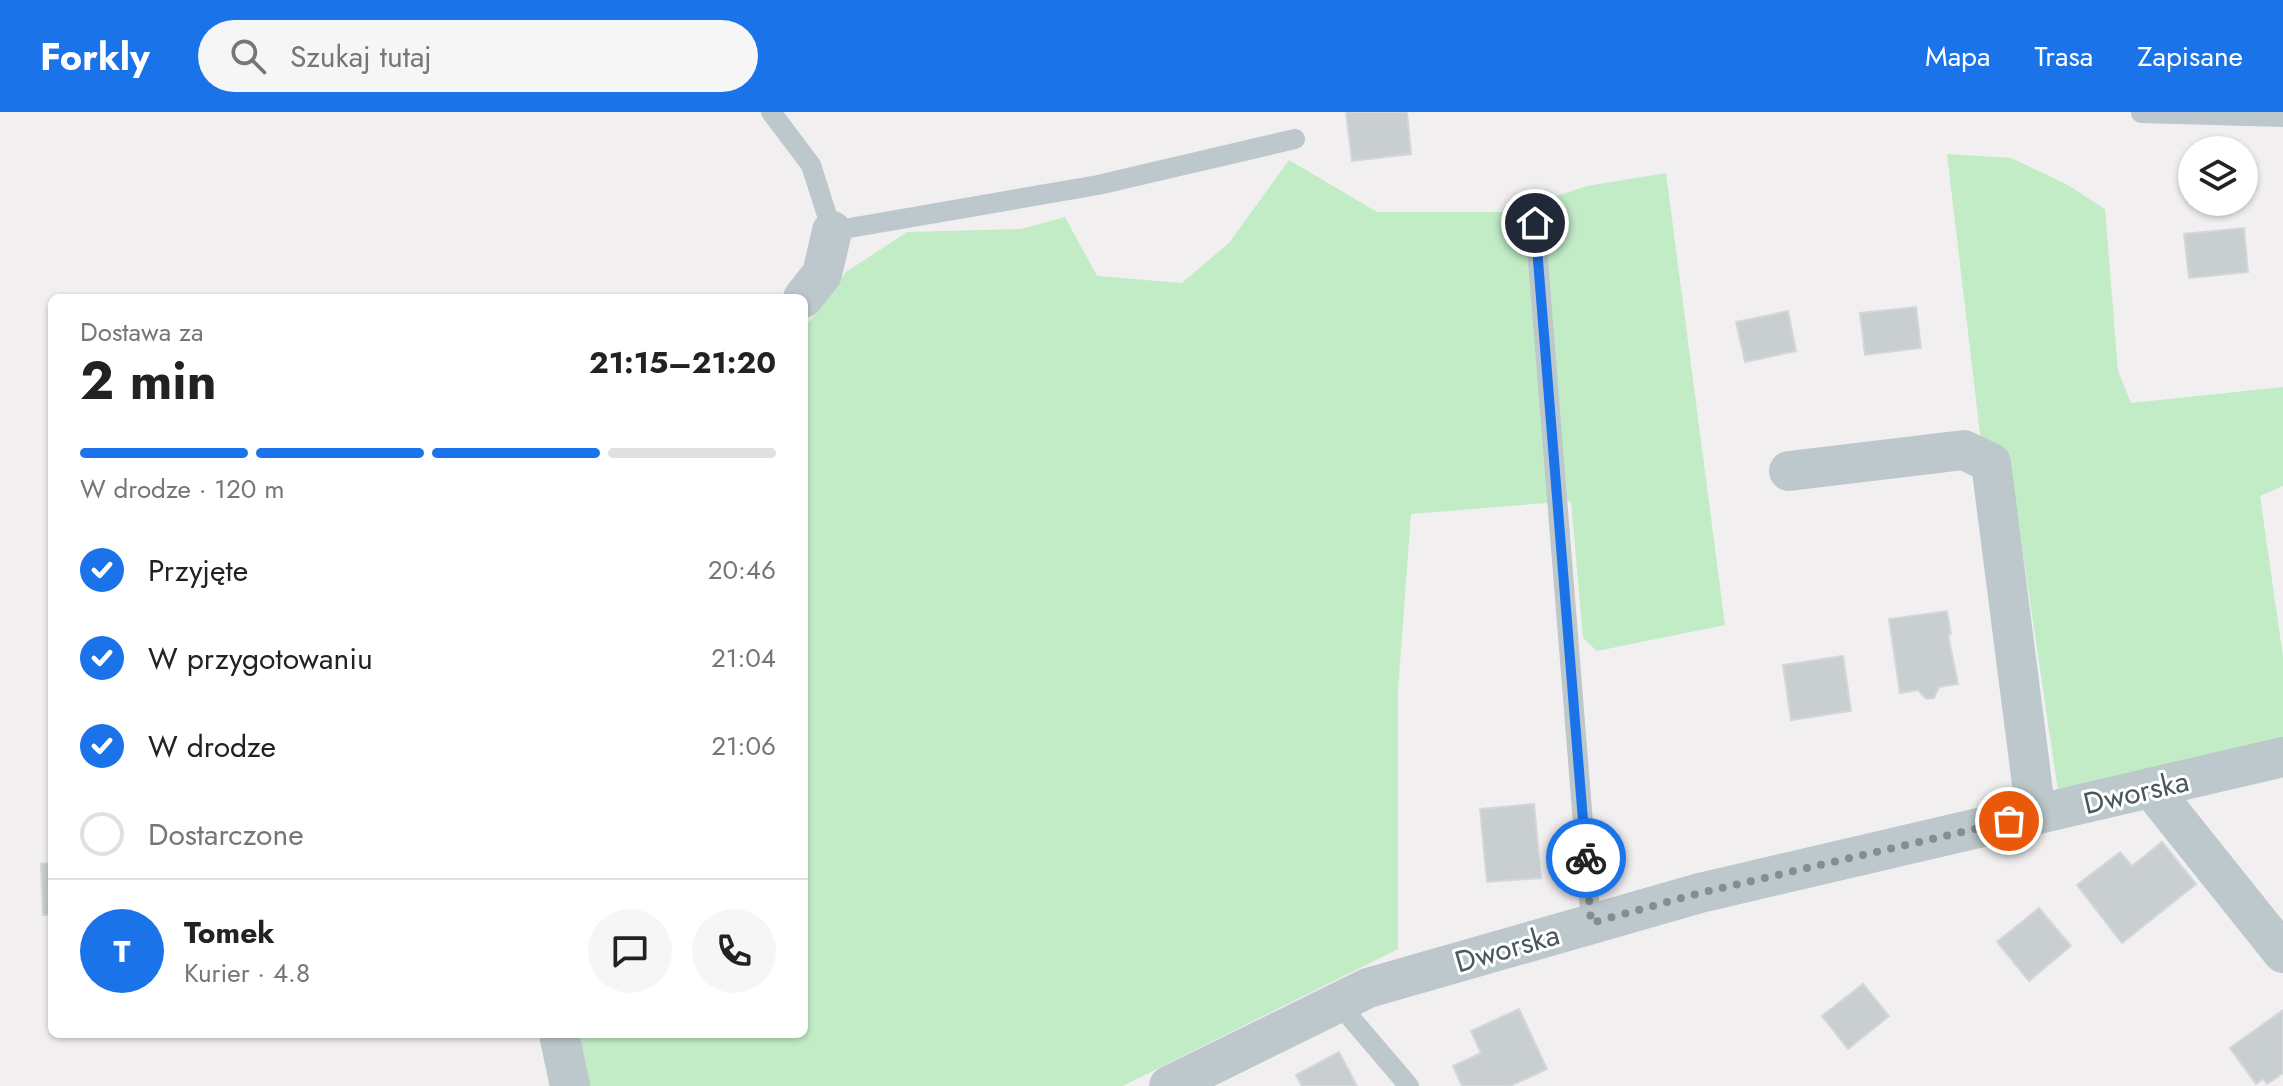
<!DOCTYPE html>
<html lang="pl">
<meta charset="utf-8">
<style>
:root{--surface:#fff;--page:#f6f6f6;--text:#222;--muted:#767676;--line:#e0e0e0;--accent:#1a73e8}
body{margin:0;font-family:Jost,sans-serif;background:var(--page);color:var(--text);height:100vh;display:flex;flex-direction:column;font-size:30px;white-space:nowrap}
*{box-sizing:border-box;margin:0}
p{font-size:26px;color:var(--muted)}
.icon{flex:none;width:44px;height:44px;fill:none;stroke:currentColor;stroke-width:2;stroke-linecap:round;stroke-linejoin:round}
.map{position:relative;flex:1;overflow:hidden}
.panel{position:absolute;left:48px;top:182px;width:760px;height:744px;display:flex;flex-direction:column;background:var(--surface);border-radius:12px;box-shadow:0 2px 6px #0004}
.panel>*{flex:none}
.buttons{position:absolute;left:2178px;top:24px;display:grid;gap:16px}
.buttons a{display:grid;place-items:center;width:80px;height:80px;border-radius:50%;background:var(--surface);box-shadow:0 2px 6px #0004;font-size:40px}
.pin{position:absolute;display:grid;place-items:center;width:68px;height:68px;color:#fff;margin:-34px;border:4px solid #fff;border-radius:50%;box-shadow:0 2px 8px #0007}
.courier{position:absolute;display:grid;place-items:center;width:80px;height:80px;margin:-40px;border:6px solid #1a73e8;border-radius:50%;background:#fff;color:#222;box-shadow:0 2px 10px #0007}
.overview em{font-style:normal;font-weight:700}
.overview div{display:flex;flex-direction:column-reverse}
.overview{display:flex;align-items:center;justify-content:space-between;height:136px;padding:0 32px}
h1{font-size:52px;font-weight:700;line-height:60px}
.bar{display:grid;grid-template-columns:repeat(4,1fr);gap:12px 8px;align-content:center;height:96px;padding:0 32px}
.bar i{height:10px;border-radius:6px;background:var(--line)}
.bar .current{background:var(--accent)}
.bar p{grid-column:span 4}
.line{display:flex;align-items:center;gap:20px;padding:0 32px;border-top:2px solid var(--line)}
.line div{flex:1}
.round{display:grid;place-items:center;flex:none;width:84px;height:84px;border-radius:42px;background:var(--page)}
ol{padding:0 32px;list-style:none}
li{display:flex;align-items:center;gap:24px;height:88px}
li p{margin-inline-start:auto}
li .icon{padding:8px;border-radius:50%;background:var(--accent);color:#fff;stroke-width:4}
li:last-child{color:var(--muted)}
li i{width:44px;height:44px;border:4px solid var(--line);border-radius:50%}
header{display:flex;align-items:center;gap:48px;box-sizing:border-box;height:112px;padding:0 40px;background:var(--accent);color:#fff}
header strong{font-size:38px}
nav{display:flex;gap:44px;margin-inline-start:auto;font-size:28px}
.search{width:560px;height:72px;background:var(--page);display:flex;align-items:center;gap:20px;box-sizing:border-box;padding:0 28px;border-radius:44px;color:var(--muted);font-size:30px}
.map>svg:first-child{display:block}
.green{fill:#c1ecc6}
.building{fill:#c9ced0;stroke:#d4d7da;stroke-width:2}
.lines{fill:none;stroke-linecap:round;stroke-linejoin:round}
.service{stroke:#bcc8cb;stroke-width:20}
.minor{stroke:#bcc8cb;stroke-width:40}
.done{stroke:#848d8f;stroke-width:8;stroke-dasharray:0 14.4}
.route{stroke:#1a73e8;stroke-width:10}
.labels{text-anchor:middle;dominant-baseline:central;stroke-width:6;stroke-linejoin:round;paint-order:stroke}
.street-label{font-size:30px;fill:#49585b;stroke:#fff}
</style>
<header>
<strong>Forkly</strong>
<div class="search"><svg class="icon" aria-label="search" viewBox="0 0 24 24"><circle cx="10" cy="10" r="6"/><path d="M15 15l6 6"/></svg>Szukaj tutaj</div>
<nav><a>Mapa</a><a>Trasa</a><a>Zapisane</a></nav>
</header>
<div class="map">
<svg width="2283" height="974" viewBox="0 0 2283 974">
<rect width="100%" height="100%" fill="#f2eff0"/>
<!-- green -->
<g class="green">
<polygon points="1947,42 2011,46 2066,72 2105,97 2118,259 2131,291 2283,275 2283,374 2260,384 2283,545 2283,628 2059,686 2009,347 1981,330"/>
<polygon points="1289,48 1377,100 1508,100 1587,74 1666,61 1725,513 1597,539 1583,526 1571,389 1411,402 1398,579 1398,837 1123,974 579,974 569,922 804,922 804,217 846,160 907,120 1021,117 1065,105 1097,164 1182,171 1229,131"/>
</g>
<!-- building -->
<g class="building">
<polygon points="1346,0 1407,0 1411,42 1352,49"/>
<polygon points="2244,116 2248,160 2189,166 2184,122"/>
<polygon points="1916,195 1921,236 1865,243 1860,201"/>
<polygon points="1788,199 1796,239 1745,250 1736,210"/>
<polygon points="1947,499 1951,522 1948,523 1958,572 1939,575 1934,586 1926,587 1918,578 1900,581 1889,507"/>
<polygon points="1843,544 1851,599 1791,608 1783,553"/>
<polygon points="1534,692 1541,766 1487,770 1480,697"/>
<polygon points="2162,730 2196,772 2122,831 2077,773 2120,740 2132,754"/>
<polygon points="52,751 52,803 43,803 41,752"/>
<polygon points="2039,796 2071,834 2029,869 1997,830"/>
<polygon points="1863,872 1889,904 1848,937 1822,904"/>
<polygon points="1519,897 1547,957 1510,974 1462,974 1453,954 1481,941 1471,919"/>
<polygon points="2283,898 2283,961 2267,972 2263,967 2256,972 2230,936"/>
<polygon points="1339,940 1357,974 1302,974 1296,963"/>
</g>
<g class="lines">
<!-- service -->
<g class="service">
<polyline points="771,0 811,53 832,119 1098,73 1295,27"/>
<polyline points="2141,1 2283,5"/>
<polyline points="1535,111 1591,811"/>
<polyline points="1338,891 1409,974"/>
</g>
<!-- minor -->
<g class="minor">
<polyline points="803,186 822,162 832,119"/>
<polyline points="1789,359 1964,338 1991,351 2036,703"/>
<polyline points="2151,676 2283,841"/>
<polyline points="559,922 570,974"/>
<polyline points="1169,974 1368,876 1700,781 2283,645"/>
</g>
</g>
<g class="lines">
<!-- done -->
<polyline class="done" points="1586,746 1591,811 1700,781 2009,709"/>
<!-- route -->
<polyline class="route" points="1535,111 1586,746"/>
</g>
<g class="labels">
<!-- street labels -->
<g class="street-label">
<text transform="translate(2136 680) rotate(-13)">Dworska</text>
<text transform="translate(1507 836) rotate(-16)">Dworska</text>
</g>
</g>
</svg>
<div class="buttons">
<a><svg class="icon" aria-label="layers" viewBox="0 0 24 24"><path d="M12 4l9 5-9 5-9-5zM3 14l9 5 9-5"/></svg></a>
</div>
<div class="pin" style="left:2009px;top:709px;background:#ea580c"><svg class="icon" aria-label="bag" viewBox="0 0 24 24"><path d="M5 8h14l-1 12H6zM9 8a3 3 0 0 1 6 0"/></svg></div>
<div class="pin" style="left:1535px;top:111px;background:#1f2937"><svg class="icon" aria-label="home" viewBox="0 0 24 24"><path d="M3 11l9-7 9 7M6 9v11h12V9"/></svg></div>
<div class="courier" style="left:1586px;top:746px"><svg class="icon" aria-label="bike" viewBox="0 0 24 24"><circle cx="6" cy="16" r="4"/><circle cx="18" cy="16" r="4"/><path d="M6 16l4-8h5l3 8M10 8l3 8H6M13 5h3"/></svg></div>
<section class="panel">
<div class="overview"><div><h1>2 min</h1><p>Dostawa za</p></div><em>21:15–21:20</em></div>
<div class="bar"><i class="current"></i><i class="current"></i><i class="current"></i><i></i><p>W drodze · 120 m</p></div>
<ol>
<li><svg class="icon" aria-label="check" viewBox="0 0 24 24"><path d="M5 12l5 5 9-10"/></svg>Przyjęte<p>20:46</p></li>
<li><svg class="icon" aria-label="check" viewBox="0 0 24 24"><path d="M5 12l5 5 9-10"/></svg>W przygotowaniu<p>21:04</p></li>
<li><svg class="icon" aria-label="check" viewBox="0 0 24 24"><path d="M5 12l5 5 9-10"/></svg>W drodze<p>21:06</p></li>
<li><i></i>Dostarczone</li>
</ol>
<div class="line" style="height:144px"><b class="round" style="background:var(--accent);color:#fff">T</b><div><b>Tomek</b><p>Kurier · 4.8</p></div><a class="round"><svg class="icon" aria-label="chat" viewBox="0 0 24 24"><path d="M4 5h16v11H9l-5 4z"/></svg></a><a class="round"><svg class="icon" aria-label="phone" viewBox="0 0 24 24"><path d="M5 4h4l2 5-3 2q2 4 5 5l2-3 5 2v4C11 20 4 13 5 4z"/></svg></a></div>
</section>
</div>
